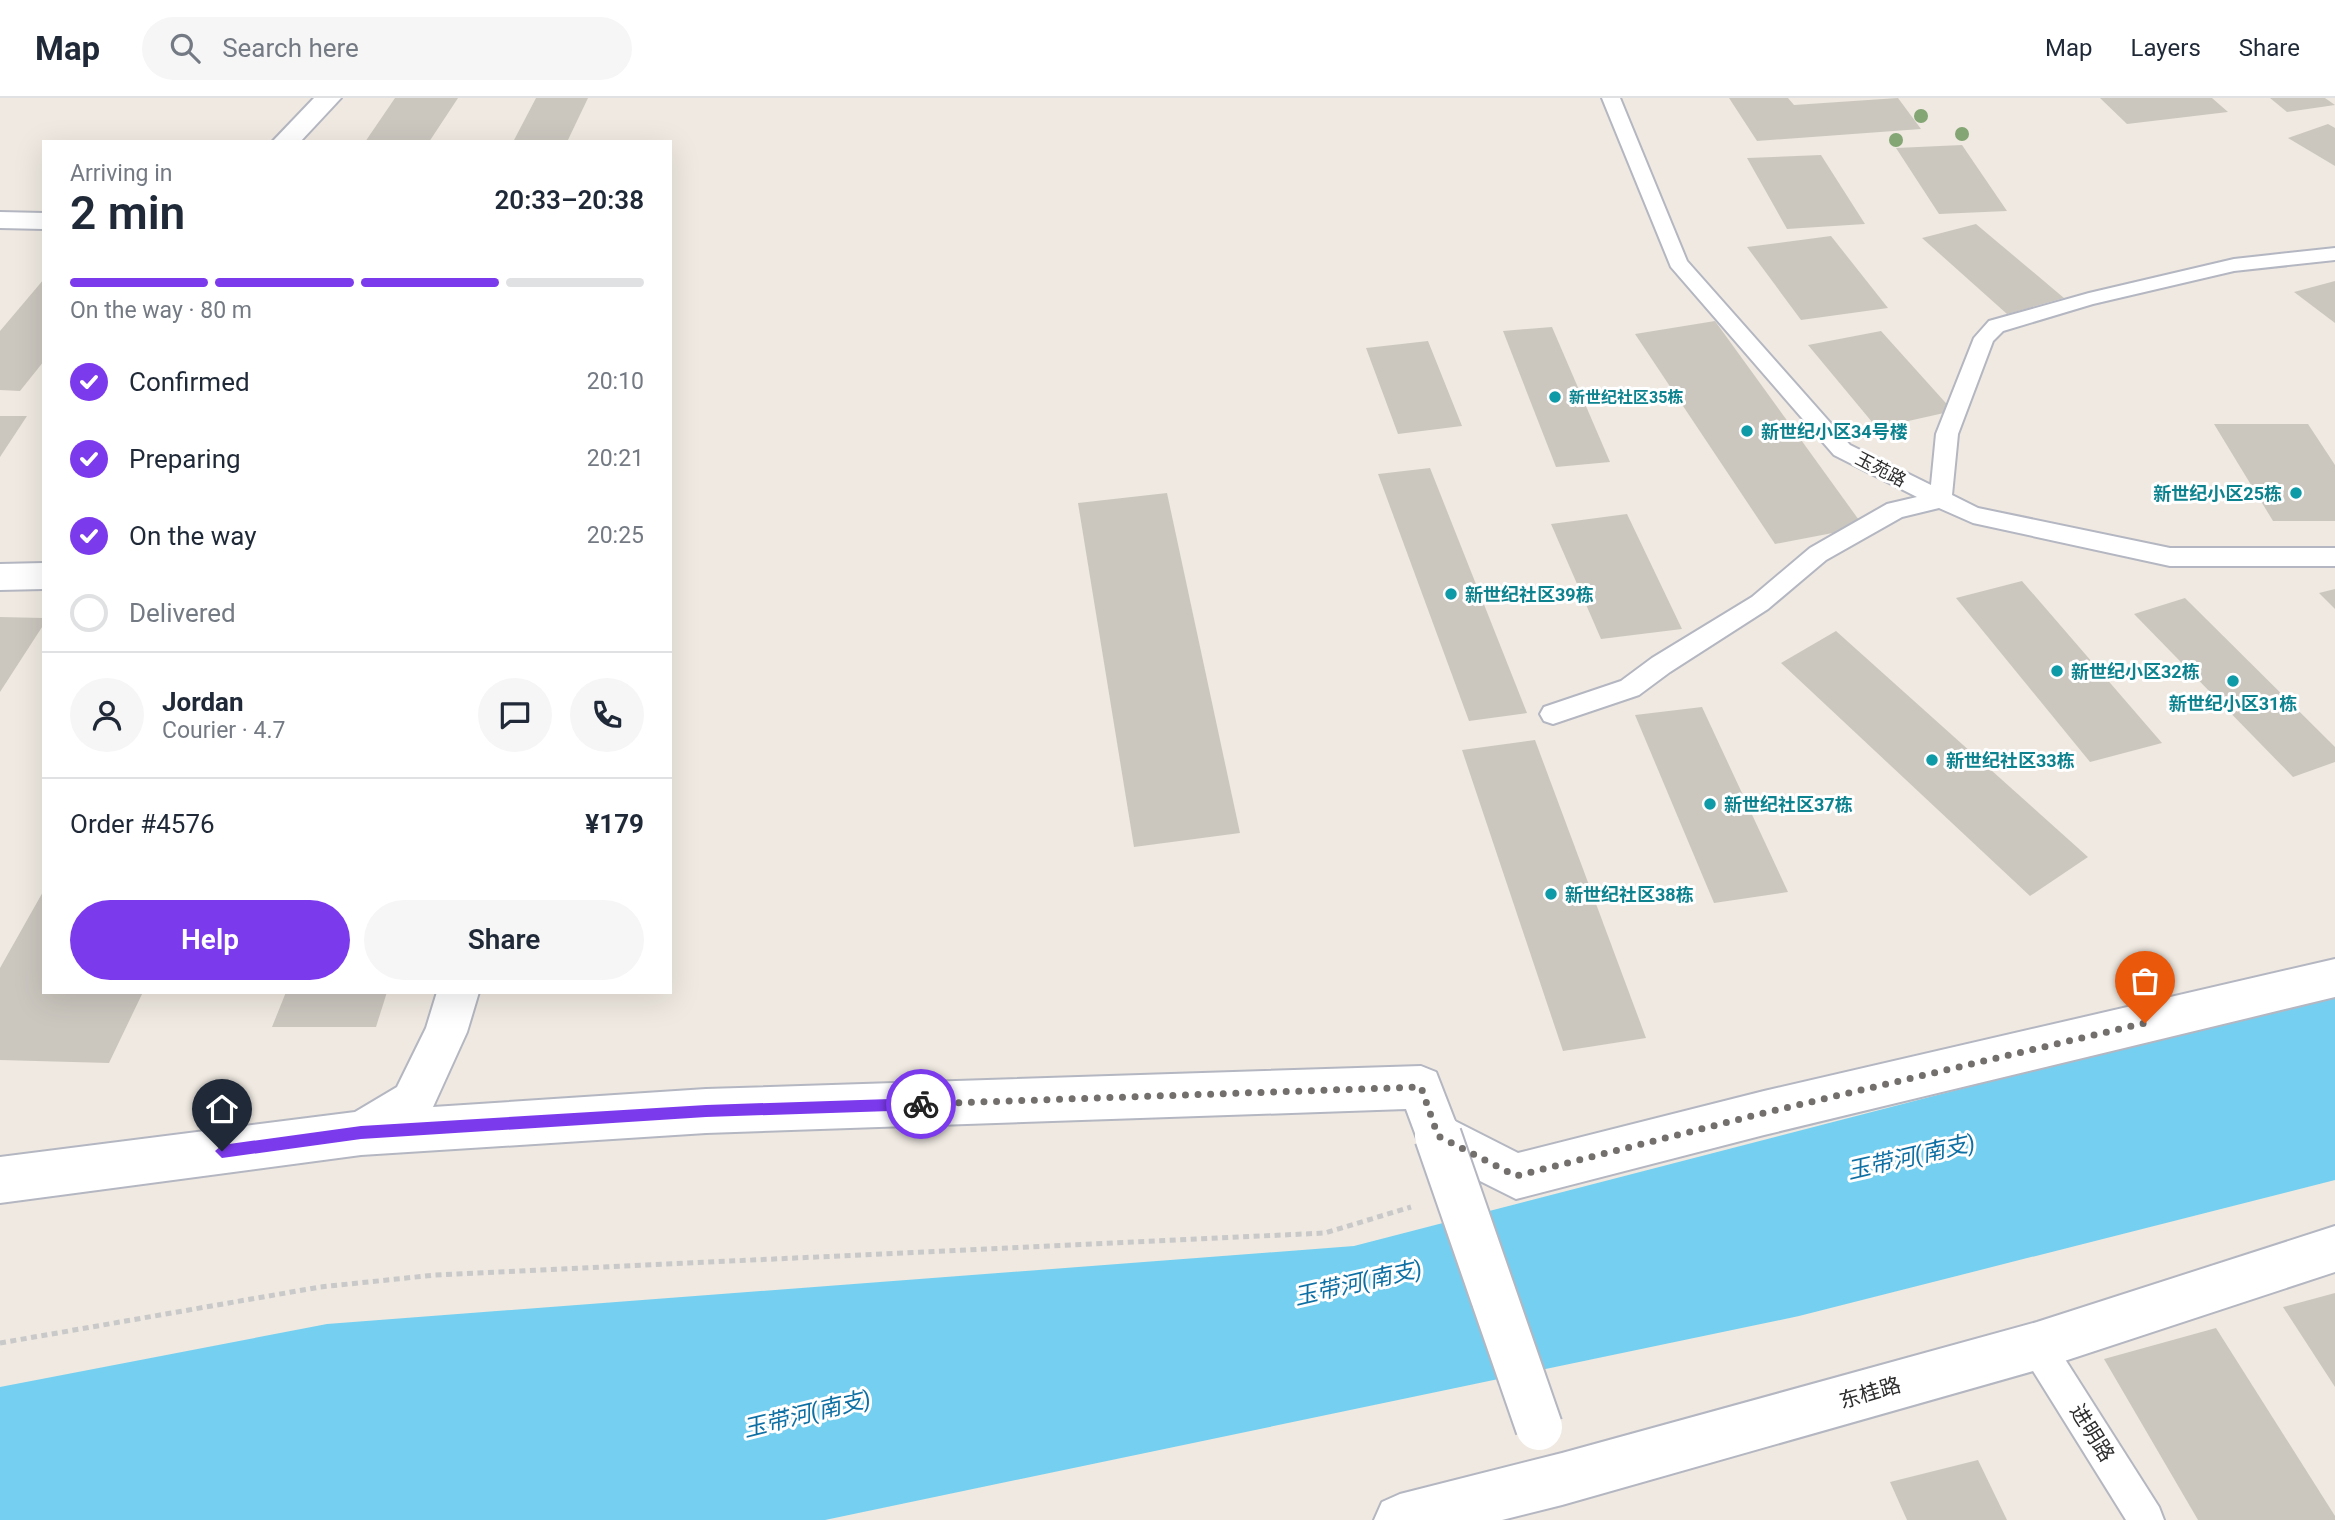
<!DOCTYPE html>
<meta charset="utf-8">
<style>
:root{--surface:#fff;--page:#f6f6f7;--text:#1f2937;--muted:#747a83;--line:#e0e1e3;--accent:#7c3aed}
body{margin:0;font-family:Roboto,"Noto Sans SC",sans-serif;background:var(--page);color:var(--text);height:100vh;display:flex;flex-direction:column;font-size:26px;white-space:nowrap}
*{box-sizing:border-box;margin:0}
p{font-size:23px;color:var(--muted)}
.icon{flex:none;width:38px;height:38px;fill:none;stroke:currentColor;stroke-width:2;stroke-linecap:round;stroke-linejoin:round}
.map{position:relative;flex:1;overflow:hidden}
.details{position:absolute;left:42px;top:42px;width:630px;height:854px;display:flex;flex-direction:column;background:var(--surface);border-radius:0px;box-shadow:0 7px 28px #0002}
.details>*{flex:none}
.pin{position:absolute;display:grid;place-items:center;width:60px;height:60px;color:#fff;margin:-72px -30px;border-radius:50% 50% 50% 0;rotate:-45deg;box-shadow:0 0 7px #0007}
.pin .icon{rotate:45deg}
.courier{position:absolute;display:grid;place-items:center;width:70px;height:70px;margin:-35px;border:5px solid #7c3aed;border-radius:50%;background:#fff;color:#222;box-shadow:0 2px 9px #0007}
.head em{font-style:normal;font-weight:600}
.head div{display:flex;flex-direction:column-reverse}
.head{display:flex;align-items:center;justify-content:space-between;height:119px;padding:0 28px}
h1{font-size:46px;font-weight:600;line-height:52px}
.bar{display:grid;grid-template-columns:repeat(4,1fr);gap:10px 7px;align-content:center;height:84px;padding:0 28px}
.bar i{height:9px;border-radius:5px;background:var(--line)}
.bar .selected{background:var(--accent)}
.bar p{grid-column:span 4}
.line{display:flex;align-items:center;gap:18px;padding:0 28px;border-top:2px solid var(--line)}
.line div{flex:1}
.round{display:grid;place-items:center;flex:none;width:74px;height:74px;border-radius:37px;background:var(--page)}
ol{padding:0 28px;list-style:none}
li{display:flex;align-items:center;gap:21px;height:77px}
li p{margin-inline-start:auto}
li .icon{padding:7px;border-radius:50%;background:var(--accent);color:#fff;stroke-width:4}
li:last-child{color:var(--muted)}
li i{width:38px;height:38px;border:4px solid var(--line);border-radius:50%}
.cta{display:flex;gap:14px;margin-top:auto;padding:14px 28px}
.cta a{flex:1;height:80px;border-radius:42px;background:var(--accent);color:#fff;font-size:28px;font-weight:600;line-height:80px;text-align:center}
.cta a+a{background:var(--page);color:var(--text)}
header{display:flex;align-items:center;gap:42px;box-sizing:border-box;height:98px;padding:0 35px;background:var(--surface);border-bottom:2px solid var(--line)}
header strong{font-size:33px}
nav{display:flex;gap:38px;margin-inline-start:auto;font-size:24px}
.search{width:490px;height:63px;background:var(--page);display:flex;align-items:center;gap:18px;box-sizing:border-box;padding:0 24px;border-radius:38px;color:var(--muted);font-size:26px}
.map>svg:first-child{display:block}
.water{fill:#75cff0}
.building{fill:#cbc7bf}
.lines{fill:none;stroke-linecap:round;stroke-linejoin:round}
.service-casing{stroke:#b4b7c1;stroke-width:4}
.minor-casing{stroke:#b4b7c1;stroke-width:4}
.path{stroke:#c9c9c9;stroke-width:5;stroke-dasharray:6 4.5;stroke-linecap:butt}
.service{fill:#fff;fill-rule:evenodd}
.minor{fill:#fff;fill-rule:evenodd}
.minor-bridge-casing{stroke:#b4b7c1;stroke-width:50;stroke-linecap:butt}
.minor-bridge{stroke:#fff;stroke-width:46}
.tree{fill:#84a574}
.route{fill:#7c3aed}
.done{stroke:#726f6d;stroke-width:7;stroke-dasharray:0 12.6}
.culture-dot{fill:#0f9aa8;stroke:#fff;stroke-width:2.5}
.labels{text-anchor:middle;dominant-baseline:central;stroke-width:6;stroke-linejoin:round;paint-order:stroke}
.far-culture-label{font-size:16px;font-weight:bold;fill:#0d838f;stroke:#fff;text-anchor:start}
.culture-label{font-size:18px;font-weight:bold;fill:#0d838f;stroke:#fff;text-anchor:start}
.street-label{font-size:18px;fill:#2e2e2e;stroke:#fff}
.near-street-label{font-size:21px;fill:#2e2e2e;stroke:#fff}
.near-water-label{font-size:23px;font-style:italic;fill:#0d6fa3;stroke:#fff}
</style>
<header>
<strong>Map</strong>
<div class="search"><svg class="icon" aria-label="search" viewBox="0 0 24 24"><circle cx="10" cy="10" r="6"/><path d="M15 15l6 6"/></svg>Search here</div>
<nav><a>Map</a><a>Layers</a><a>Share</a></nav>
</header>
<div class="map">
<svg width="2335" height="1422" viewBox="0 0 2335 1422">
<rect width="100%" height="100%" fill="#efe9e1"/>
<!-- water -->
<polygon class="water" points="2335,894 2335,1082 1799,1218 825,1422 0,1422 0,1289 327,1226 1354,1148"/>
<!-- building -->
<g class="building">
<polygon points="395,0 458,0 429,44 365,44"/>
<polygon points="536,0 588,0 567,44 513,44"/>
<polygon points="1729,0 1788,0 1794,7 1898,0 1921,31 1757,43"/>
<polygon points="2100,0 2212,0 2228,14 2127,26"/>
<polygon points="2270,0 2325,0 2335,7 2287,14"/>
<polygon points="2328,26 2335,30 2335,68 2288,40"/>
<polygon points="1962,47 2007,113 1939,116 1896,50"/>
<polygon points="1821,57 1865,126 1787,131 1747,60"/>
<polygon points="1976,126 2064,200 2007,216 1922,140"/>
<polygon points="1831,138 1888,210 1801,222 1747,149"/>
<polygon points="44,181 44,263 20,293 0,292 0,233"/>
<polygon points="2335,183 2335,225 2294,194"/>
<polygon points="1715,223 1864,429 1775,446 1635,236"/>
<polygon points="1552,229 1610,364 1556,369 1503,233"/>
<polygon points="1881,233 1953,313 1877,330 1808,247"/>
<polygon points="1428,243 1462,328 1398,336 1366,250"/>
<polygon points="0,318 27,318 0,359"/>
<polygon points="2214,326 2308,326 2335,367 2335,423 2273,423"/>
<polygon points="1430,370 1527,615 1469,623 1378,376"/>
<polygon points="1167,395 1240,735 1134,749 1078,405"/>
<polygon points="1627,416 1682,531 1601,541 1551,426"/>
<polygon points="2022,483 2162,645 2090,664 1956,500"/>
<polygon points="2335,491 2335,511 2319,495"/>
<polygon points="2185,500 2335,649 2335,664 2293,679 2134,516"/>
<polygon points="0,519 44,520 44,526 0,594"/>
<polygon points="1836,533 2088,759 2030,798 1781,565"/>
<polygon points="1702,609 1788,794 1714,805 1635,617"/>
<polygon points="1535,642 1646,940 1563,953 1462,652"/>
<polygon points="44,792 44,894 143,894 109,965 0,962 0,870"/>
<polygon points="286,894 387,894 376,929 272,929"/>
<polygon points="2335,1195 2335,1289 2283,1209"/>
<polygon points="2216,1230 2335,1418 2335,1422 2198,1422 2104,1261"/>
<polygon points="1978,1362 2007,1422 1907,1422 1890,1384"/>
</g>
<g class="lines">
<!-- service casing -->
<g class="service-casing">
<g id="service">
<polygon points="1602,0 1620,0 1687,163 1850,347 1931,387 1936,336 1974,240 1989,223 2089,195 2234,161 2335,150 2335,162 2234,173 2093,206 2003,233 1993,243 1958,336 1952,397 1978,410 2170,450 2335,450 2335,468 2170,468 1973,425 1939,410 1902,419 1826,462 1768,511 1670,574 1639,597 1553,626 1544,623 1540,616 1544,609 1621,583 1652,560 1752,499 1810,450 1887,406 1917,399 1834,357 1671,169"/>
<polygon points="2037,1231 2049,1236 2159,1409 2164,1422 2126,1422 2025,1260 2020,1248 2025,1236"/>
</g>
</g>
<!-- minor casing -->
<g class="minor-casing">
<g id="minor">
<polygon points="314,0 341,0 300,44 272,44"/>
<polygon points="0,114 44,115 44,131 0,130"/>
<polygon points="44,465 44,491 0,492 0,466"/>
<polygon points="2335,861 2335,899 1764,1037 1516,1101 1422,1054 1406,1011 706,1035 361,1057 0,1105 0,1059 355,1014 397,989 426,930 437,894 479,894 467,934 433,1009 706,991 1421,968 1436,974 1455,1023 1518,1055 1764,993"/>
<polygon points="2335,1128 2335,1174 2037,1272 1562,1407 1502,1422 1374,1422 1382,1404 1400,1396 1562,1355 2037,1224"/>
</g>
</g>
<!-- path -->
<polyline class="path" points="0,1245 320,1189 435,1177 1325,1135 1411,1109"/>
<!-- service -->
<use href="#service" class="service"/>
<!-- minor -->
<use href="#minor" class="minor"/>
<!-- minor-bridge casing -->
<g class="minor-bridge-casing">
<polyline id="minor-bridge" points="1438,1038 1539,1329"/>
</g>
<!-- minor-bridge -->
<use href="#minor-bridge" class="minor-bridge"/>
</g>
<!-- trees -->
<g class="tree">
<circle cx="1921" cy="18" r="7"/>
<circle cx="1962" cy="36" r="7"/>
<circle cx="1896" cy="42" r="7"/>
</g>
<!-- route -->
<polygon class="route" points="921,1000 927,1006 921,1012 706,1019 361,1041 222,1060 215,1053 222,1047 361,1028 706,1007"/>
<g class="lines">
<!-- done -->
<polyline class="done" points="921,1006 1421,989 1438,1038 1516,1078 1764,1015 2145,925"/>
</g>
<!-- markers -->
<g class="culture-dot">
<circle cx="1555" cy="299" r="7"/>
<circle cx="1747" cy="333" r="7"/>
<circle cx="2296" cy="395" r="7"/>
<circle cx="1451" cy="496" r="7"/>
<circle cx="2057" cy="573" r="7"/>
<circle cx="2233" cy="583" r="7"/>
<circle cx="1932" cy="662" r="7"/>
<circle cx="1710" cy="706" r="7"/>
<circle cx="1551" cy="796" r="7"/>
</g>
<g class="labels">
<!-- far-culture labels -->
<g class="far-culture-label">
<text x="1569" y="299">新世纪社区35栋</text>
</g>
<!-- culture labels -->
<g class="culture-label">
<text x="1761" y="333">新世纪小区34号楼</text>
<text x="2282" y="395" text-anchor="end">新世纪小区25栋</text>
<text x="1465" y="496">新世纪社区39栋</text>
<text x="2071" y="573">新世纪小区32栋</text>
<text x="2233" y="605" text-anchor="middle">新世纪小区31栋</text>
<text x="1946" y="662">新世纪社区33栋</text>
<text x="1724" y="706">新世纪社区37栋</text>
<text x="1565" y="796">新世纪社区38栋</text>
</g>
<!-- street labels -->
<g class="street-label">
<text transform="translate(1881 371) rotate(27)">玉苑路</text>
</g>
<!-- near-street labels -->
<g class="near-street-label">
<text transform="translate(1870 1295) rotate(-16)">东桂路</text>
<text transform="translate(2092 1335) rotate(58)">进明路</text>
</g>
<!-- near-water labels -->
<g class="near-water-label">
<text transform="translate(1911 1059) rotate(-13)">玉带河(南支)</text>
<text transform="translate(1358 1185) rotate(-13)">玉带河(南支)</text>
<text transform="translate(807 1316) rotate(-14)">玉带河(南支)</text>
</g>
</g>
</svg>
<div class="pin" style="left:2145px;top:925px;background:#ea580c"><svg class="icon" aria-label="bag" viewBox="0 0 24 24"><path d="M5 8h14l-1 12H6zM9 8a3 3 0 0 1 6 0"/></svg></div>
<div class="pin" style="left:222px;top:1053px;background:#1f2937"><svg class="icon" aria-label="home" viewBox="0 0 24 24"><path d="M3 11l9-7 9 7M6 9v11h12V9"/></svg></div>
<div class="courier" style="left:921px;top:1006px"><svg class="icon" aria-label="bike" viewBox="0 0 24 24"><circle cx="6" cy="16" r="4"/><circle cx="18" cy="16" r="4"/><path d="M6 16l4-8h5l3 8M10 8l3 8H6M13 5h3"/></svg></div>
<section class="details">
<div class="head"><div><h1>2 min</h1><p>Arriving in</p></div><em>20:33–20:38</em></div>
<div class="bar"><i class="selected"></i><i class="selected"></i><i class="selected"></i><i></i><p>On the way · 80 m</p></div>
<ol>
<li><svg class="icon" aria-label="check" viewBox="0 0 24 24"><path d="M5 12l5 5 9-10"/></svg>Confirmed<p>20:10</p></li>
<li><svg class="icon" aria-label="check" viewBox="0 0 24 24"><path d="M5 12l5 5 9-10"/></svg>Preparing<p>20:21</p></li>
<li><svg class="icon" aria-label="check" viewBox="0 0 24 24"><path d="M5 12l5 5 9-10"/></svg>On the way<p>20:25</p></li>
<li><i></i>Delivered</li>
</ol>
<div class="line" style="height:126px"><a class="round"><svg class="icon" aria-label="person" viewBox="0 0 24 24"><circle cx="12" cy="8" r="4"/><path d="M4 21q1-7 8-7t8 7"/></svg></a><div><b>Jordan</b><p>Courier · 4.7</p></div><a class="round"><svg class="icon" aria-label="chat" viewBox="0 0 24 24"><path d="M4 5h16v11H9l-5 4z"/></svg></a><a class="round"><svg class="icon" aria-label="phone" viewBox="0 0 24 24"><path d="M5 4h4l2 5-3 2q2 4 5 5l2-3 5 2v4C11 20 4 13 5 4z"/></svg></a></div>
<div class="line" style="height:91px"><div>Order #4576</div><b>¥179</b></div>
<div class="cta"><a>Help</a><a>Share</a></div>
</section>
</div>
